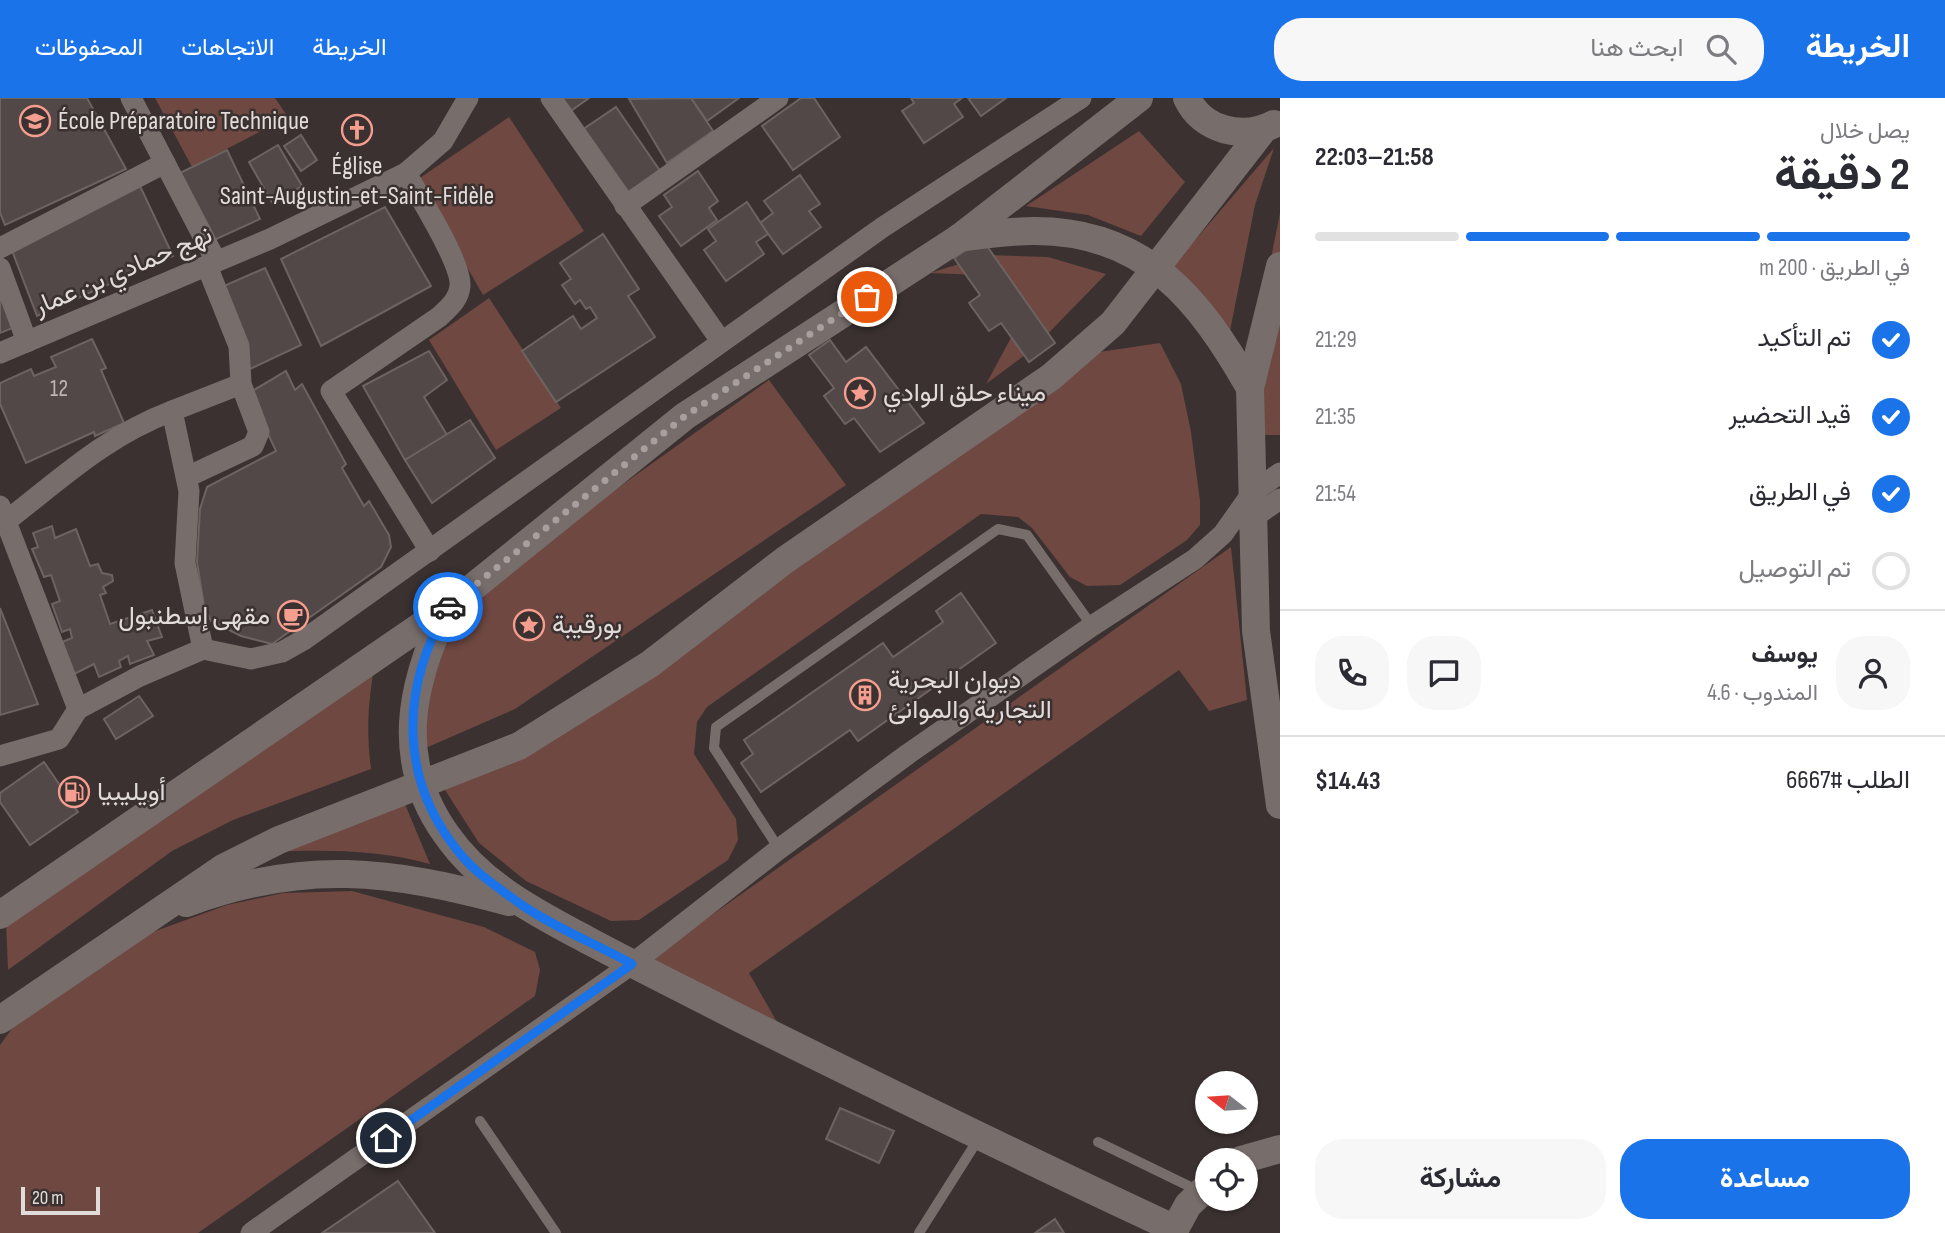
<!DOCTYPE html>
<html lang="ar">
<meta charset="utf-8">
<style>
:root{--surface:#fff;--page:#f7f7f7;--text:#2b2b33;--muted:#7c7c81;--line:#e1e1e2;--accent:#1a73e8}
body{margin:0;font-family:"Sofia Sans Condensed",Vazirmatn,sans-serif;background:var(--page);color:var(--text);direction:rtl;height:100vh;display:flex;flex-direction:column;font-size:26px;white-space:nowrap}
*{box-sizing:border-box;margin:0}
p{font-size:23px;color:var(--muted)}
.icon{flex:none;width:38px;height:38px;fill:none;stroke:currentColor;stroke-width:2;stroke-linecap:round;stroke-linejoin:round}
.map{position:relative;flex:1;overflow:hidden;direction:ltr}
.side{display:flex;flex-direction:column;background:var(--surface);width:665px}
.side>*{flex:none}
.needle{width:46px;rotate:287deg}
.fabs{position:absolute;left:1195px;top:973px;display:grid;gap:14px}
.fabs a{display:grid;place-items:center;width:63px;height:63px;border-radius:50%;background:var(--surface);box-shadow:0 2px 5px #0004;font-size:35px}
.scale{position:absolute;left:21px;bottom:18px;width:79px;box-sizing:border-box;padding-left:7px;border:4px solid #e1dbda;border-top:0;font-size:19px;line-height:24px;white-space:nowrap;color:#e1dbda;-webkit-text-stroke:5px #3a3130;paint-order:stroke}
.pin{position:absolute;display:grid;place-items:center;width:60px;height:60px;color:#fff;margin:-30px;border:4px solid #fff;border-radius:50%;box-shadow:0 2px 7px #0007}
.courier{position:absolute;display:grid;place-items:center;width:70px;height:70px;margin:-35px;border:5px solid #1a73e8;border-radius:50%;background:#fff;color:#222;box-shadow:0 2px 9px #0007}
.head em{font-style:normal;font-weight:700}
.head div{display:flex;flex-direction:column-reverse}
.head{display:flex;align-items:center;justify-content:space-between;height:119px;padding:0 35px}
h1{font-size:46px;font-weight:700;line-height:52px}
.bar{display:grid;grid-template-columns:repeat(4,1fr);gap:10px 7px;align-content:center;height:84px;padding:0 35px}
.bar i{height:9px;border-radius:5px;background:var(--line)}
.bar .active{background:var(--accent)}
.bar p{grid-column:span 4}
.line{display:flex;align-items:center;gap:18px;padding:0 35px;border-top:2px solid var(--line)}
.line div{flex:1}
.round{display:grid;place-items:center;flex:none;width:74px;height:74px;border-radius:28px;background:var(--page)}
ol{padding:0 35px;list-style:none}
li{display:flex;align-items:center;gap:21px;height:77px}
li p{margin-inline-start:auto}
li .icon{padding:7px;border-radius:50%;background:var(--accent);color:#fff;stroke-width:4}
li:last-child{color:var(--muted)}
li i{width:38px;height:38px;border:4px solid var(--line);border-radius:50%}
.primary-button{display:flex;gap:14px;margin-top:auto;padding:14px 35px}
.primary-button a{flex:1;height:80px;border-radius:28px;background:var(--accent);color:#fff;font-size:28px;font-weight:700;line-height:80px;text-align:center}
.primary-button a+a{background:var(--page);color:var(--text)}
header{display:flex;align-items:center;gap:42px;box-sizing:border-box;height:98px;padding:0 35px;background:var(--accent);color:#fff}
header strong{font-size:33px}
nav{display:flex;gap:38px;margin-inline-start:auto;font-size:24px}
.search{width:490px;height:63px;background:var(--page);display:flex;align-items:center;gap:18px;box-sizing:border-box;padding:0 24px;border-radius:28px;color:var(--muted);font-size:26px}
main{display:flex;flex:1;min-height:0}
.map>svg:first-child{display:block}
.green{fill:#6f4841}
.building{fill:#524847;stroke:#6d6361;stroke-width:2}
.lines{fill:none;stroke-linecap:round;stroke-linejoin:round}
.lane{stroke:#776d6b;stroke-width:10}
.street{stroke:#776d6b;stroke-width:21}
.secondary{stroke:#776d6b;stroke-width:28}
.done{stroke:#a7a09e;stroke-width:7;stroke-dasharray:0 12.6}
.route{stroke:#1a73e8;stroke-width:9}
.labels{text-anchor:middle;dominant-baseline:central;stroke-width:5;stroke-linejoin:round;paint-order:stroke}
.number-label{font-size:23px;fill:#bdb6b5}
.poi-label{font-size:26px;fill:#e1dbda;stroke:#3a3130;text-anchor:start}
.street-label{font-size:26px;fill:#e1dbda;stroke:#3a3130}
</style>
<header>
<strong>الخريطة</strong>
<div class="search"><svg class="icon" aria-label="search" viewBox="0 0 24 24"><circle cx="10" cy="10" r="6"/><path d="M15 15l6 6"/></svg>ابحث هنا</div>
<nav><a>الخريطة</a><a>الاتجاهات</a><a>المحفوظات</a></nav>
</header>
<main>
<section class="side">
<div class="head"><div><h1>2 دقيقة</h1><p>يصل خلال</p></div><em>21:58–22:03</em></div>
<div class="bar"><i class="active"></i><i class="active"></i><i class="active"></i><i></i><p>في الطريق · 200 m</p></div>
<ol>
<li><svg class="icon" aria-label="check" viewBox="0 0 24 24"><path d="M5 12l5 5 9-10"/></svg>تم التأكيد<p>21:29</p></li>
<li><svg class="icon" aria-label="check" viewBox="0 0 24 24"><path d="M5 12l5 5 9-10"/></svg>قيد التحضير<p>21:35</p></li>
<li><svg class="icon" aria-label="check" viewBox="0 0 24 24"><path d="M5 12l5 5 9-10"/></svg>في الطريق<p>21:54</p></li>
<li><i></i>تم التوصيل</li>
</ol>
<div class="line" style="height:126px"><a class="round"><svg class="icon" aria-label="person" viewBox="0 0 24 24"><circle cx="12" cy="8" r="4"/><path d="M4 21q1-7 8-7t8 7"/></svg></a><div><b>يوسف</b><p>المندوب · 4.6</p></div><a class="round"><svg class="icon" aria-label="chat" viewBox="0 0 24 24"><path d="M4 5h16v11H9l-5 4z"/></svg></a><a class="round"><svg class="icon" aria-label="phone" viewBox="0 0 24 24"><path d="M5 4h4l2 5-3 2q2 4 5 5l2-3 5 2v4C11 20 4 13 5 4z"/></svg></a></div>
<div class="line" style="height:91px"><div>الطلب #6667</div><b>$14.43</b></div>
<div class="primary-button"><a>مساعدة</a><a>مشاركة</a></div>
</section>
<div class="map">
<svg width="1280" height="1135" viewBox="0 0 1280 1135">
<rect width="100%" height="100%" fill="#3a3130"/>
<!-- green -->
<g class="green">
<polygon points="155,0 275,0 288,19 192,69"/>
<polygon points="509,19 584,133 483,197 417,82"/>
<polygon points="1139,33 1185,84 1141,138 1088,117 1026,108"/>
<polygon points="1274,50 1255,107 1226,253 1173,168"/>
<polygon points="1280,115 1280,337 1262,337 1247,281"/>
<polygon points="988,157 1048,159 1106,176 1032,252 986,286 1013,236 980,177 930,175"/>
<polygon points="489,200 561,310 496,352 429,242"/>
<polygon points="1160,245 1181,286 1191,334 1200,403 1200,427 1187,442 1120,487 1087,488 1070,479 1032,430 1018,419 981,416 707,609 697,624 694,656 736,721 738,742 728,762 639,822 611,823 526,783 479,745 445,692 549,641 1099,254"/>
<path d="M769,282L846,387L515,611L421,652C421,581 434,553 472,494Z"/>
<polygon points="1231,449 1247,602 1209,613 1179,572 749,875 781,931 644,865"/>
<path d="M376,561C368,600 366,632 371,671L233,722L172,753L8,872L6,823Z"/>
<path d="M402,699L430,766C374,750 317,752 259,754Z"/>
<polygon points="352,793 484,829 535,854 540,872 535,898 198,1135 0,1135 0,947 24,914 139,839 227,807 283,795"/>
</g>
<!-- building -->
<g class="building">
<polygon points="0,0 87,0 126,71 5,127 0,115"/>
<polygon points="548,0 589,0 561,20"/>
<polygon points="691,0 713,33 667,65 629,1"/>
<polygon points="691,0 739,0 707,23"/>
<polygon points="801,0 814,0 840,39 793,72 762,28"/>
<polygon points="911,0 962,0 954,6 963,19 924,45 902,13 914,5"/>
<polygon points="968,0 1006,0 981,18"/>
<polygon points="616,9 665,80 623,102 579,34"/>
<polygon points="301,37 317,62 301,73 284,48"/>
<polygon points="278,47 302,88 273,106 249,64"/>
<polygon points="227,52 260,121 212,143 180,75"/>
<polygon points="698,73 718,103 709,110 717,122 681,148 659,118 672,109 664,97"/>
<polygon points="800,77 820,106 809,113 821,129 783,156 760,125 773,115 764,103"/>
<polygon points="140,88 173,158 37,218 11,150"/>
<polygon points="747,104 768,136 756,144 764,156 726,183 704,152 716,143 708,131"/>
<polygon points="385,109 431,188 321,248 281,161"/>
<polygon points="603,136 639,191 628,198 655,239 556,304 522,253 573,218 581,231 597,220 590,209 586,211 580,202 575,206 562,187 571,181 560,165"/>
<polygon points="982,141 1055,245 1029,264 1001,225 989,233 969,205 980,197 954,160"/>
<polygon points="265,170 301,247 250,271 224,188"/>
<polygon points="0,189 15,229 0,235"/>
<polygon points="92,241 106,270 101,272 124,325 95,338 94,334 26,365 0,306 0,285 31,271 34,278 56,269 51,259"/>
<polygon points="830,242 846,264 866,249 924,325 880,354 854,320 845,326 824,298 834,290 809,257"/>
<polygon points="429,253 447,282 424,299 447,337 405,362 363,288"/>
<polygon points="286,273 295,292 302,286 346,366 342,370 364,408 369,403 389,437 391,449 381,469 272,546 241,538 211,523 204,508 197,464 200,411 207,389 276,353 249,295"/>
<polygon points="470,322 495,360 432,405 405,362"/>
<polygon points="52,428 55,440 76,431 90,468 98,466 102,475 112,477 113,483 103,489 106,495 100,497 110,526 152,512 162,539 147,543 154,557 130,566 128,558 119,563 121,569 99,579 94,566 74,576 62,544 72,540 70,531 62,534 52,506 60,503 51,477 44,479 32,451 38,449 33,435"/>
<polygon points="961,495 996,545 858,643 850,632 761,694 741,665 753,656 744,642 883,545 893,559 943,524 936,513"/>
<polygon points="0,510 38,606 0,617"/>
<polygon points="139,598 153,618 116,641 104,621"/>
<polygon points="44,664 78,714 30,747 0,704 0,695"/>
<polygon points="840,1010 894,1033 879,1065 826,1041"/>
<polygon points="398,1083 435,1135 322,1135"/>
<polygon points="1055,1121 1064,1135 1035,1135"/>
</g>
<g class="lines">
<!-- lane -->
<g class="lane">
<polyline points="779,751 714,650 716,629 998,431 1027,437 1092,528"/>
<polyline points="480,1023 556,1135"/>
<polyline points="1098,1044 1199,1093"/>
<polyline points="919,1135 979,1040"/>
</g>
<!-- street -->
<g class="street">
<polyline points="131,0 216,163"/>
<polyline points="551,0 721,243"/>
<path d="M406,75C419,98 462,165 460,188C459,202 448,210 439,219L331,293L430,453"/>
<polyline points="625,108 778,0"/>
<polyline points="0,150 165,65"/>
<polyline points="0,170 27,244"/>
<polyline points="0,255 270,141 406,75 443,43 468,0"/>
<polyline points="187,379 253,348 259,334 241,286 239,248 207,168"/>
<polyline points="0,408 78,611"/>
<polyline points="1241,421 1254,419 1280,401"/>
<path d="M5,424C61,381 104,339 172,313"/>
<polyline points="203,551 185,465 189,393 172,313 241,286"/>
<polyline points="0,658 59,641 78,611 140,578 203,551 251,561 282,554 305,541 883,129 1081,0"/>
<polyline points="251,1135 632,866 779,751 908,656 1092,528 1195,461 1223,436 1252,395 1280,375"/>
</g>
<!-- secondary -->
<g class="secondary">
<path d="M1187,0C1202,33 1243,42 1274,26"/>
<path d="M959,140C983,137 1009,133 1033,133C1145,132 1200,202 1250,290"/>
<polyline points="1280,168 1250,290 1256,533 1280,707"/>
<path d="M446,512C410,587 394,663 446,736C482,788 537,815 591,844C640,870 690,895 739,920C884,992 1029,1063 1175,1131L1188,1107L1208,1088"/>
<path d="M186,805C305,761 390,772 509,804"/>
<polyline points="0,817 447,510 685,318 959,140 1139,0"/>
<polyline points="0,922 223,770 279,742 519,648 650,566 785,462 1051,279 1113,225 1263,32"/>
<polyline points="1241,1062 1280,1051"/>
</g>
</g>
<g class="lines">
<!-- done -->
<polyline class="done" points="448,509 685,318 867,199"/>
<!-- route -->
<path class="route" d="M386,1040L632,866C596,846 553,829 519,805C500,791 477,776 462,758C398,683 400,591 448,509"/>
</g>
<!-- icons -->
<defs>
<g id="school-ring" transform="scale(1.575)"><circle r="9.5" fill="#3a3130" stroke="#f59d8e" stroke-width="1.5"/><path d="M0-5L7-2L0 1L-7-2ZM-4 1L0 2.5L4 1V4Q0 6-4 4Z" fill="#f59d8e"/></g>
<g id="church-ring" transform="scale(1.575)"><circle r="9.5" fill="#3a3130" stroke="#f59d8e" stroke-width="1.5"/><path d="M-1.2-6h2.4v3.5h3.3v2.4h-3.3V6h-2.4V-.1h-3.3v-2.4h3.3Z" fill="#f59d8e"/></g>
<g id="sight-ring" transform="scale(1.575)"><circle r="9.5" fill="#3a3130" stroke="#f59d8e" stroke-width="1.5"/><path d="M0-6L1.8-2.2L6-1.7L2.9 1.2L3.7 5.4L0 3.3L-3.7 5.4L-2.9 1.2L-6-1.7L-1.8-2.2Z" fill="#f59d8e"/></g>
<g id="cafe-ring" transform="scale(1.575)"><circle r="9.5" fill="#3a3130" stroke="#f59d8e" stroke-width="1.5"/><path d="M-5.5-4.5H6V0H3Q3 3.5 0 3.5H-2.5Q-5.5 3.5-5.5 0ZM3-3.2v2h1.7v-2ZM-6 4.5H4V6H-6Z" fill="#f59d8e"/></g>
<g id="building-ring" transform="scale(1.575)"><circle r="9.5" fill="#3a3130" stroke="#f59d8e" stroke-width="1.5"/><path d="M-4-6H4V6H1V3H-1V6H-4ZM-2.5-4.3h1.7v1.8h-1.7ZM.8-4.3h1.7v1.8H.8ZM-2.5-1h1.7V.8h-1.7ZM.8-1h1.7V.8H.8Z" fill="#f59d8e"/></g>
<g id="fuel-ring" transform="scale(1.575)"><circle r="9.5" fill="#3a3130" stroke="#f59d8e" stroke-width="1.5"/><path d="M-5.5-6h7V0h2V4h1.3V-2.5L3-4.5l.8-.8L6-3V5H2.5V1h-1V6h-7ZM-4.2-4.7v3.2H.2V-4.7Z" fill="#f59d8e"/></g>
</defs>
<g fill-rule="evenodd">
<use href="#school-ring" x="35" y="23"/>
<use href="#church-ring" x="357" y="32"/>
<use href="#sight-ring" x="860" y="295"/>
<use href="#cafe-ring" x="293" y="518"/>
<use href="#sight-ring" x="529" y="527"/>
<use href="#building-ring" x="865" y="597"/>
<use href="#fuel-ring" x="74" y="694"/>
</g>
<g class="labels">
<!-- number labels -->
<g class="number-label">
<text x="59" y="291">12</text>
</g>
<!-- poi labels -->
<g class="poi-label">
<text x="58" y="23">École Préparatoire Technique</text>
<text x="357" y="68" text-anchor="middle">Église<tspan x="357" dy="30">Saint-Augustin-et-Saint-Fidèle</tspan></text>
<text x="883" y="295">ميناء حلق الوادي</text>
<text x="270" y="518" text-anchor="end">مقهى إسطنبول</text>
<text x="552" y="527">بورقيبة</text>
<text x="888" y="582">ديوان البحرية<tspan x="888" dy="30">التجارية والموانئ</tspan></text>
<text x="97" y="694">أويليبيا</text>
</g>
<!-- street labels -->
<g class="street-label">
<text transform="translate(123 173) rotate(-23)">نهج حمادي بن عمار</text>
</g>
</g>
</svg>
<div class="fabs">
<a><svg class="needle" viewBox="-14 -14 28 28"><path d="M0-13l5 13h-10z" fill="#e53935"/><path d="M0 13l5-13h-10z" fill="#7c7c81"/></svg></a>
<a><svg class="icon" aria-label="locate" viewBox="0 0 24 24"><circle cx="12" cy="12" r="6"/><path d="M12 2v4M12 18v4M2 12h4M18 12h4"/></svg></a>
</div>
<div class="scale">20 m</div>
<div class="pin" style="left:867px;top:199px;background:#ea580c"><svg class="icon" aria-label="bag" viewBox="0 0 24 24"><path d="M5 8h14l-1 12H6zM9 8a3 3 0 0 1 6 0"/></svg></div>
<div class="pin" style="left:386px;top:1040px;background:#1f2937"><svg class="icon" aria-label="home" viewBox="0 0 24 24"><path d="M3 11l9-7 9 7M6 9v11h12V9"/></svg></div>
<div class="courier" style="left:448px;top:509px"><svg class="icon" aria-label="car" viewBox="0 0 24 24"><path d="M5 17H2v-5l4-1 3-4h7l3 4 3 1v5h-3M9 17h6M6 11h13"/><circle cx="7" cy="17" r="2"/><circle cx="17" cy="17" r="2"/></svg></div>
</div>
</main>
